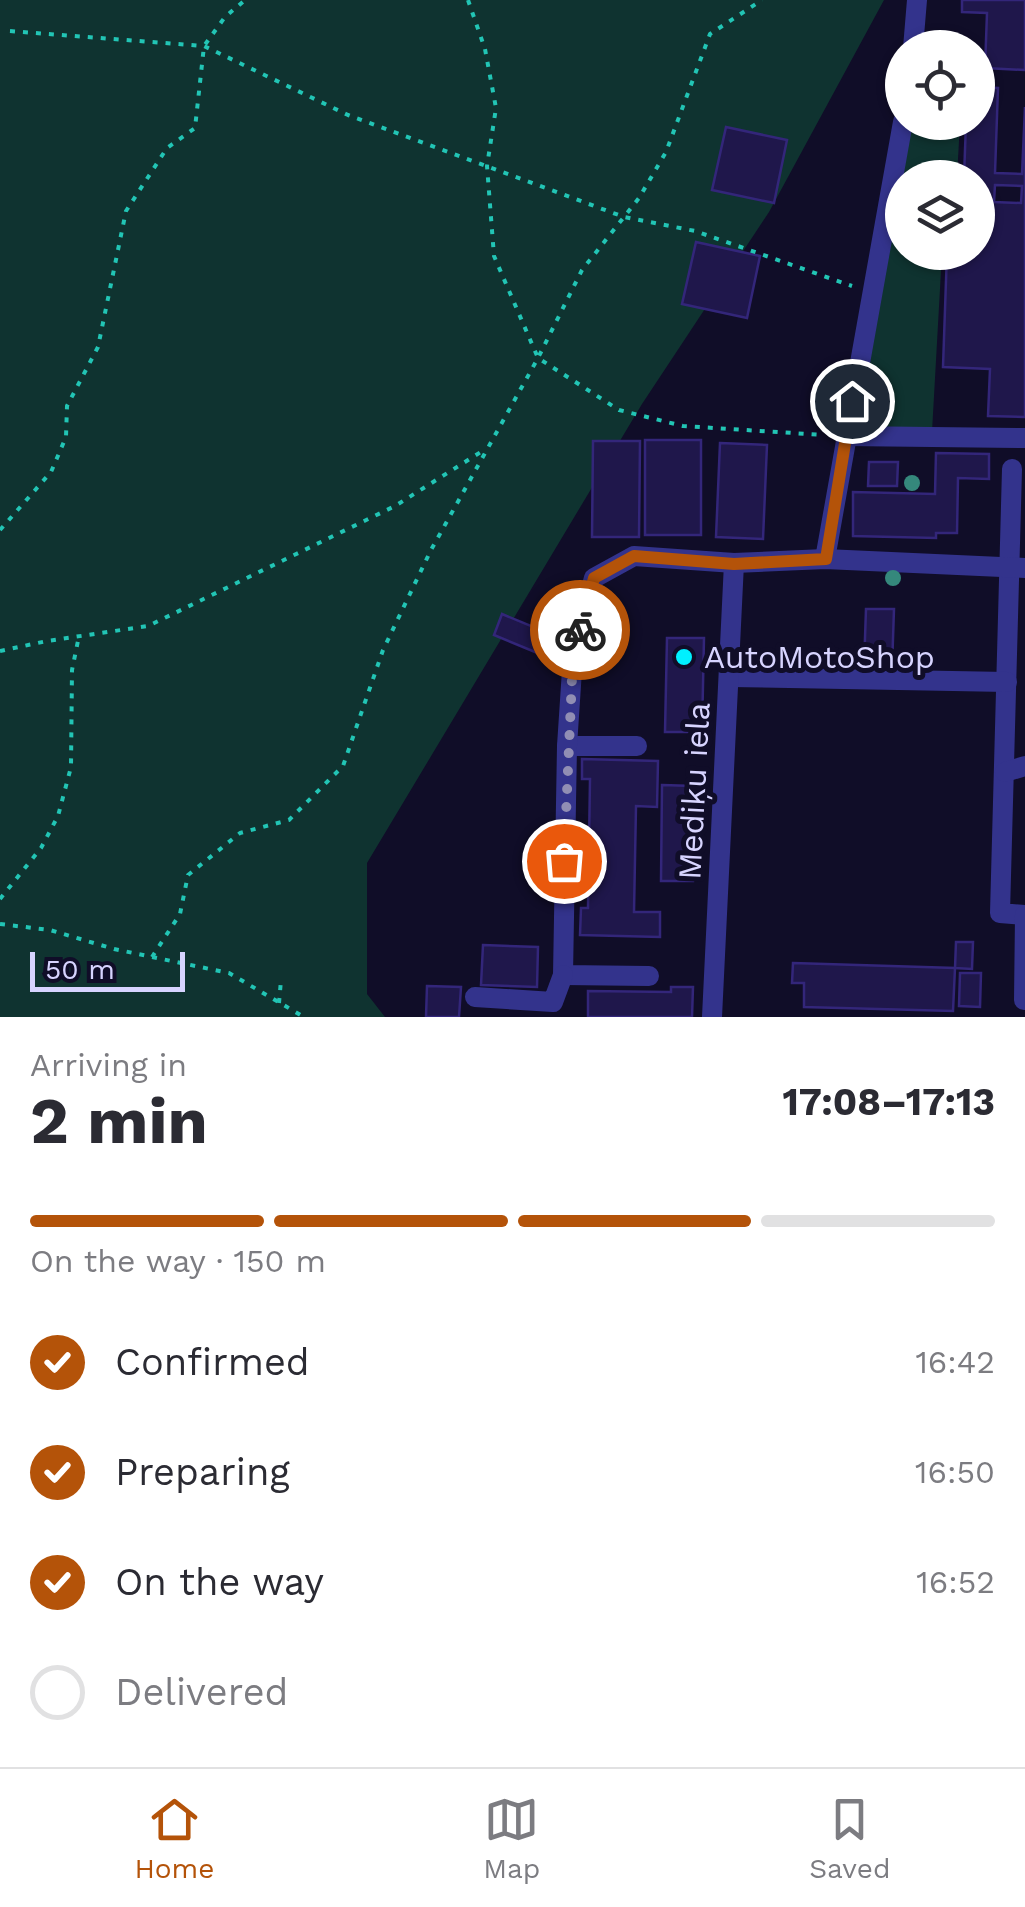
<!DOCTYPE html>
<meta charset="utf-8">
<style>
:root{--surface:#fff;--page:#f2f2f3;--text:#2b2b33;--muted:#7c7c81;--line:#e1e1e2;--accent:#b45309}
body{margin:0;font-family:"Work Sans",sans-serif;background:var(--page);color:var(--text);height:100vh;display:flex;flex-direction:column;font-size:38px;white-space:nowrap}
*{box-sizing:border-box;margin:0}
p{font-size:32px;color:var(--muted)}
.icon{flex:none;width:55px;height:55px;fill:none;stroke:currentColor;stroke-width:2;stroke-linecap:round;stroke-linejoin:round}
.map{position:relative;height:1017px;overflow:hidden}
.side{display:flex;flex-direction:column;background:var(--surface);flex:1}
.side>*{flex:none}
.controls{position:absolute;left:885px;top:30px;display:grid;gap:20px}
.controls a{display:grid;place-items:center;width:110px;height:110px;border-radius:50%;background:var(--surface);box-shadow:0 2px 8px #0004;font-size:50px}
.scale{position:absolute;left:30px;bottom:25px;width:155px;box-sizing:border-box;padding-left:10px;border:5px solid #d7d4ff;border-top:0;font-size:28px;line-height:35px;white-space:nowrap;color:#d7d4ff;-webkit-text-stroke:8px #100d28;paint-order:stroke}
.pin{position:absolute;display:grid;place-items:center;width:85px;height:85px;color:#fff;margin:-42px;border:5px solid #fff;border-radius:50%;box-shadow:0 2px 10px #0007}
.courier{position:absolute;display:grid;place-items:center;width:100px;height:100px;margin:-50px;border:8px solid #b45309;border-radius:50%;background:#fff;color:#222;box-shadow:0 2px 12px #0007}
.head em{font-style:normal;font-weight:700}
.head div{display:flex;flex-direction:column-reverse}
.head{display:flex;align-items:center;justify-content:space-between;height:170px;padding:0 30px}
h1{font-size:65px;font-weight:700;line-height:75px}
.bar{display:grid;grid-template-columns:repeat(4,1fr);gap:15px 10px;align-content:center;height:120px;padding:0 30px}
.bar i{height:12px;border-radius:8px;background:var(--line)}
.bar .on{background:var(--accent)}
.bar p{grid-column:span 4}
ol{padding:0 30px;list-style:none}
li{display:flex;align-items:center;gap:30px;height:110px}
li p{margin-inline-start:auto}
li .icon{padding:10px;border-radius:50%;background:var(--accent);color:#fff;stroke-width:4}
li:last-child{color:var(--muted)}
li i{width:55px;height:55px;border:5px solid var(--line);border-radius:50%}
.tab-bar{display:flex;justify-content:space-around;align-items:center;height:140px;border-top:2px solid var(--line);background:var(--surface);font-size:28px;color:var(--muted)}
.tab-bar a{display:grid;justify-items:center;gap:5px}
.tab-bar .on{color:var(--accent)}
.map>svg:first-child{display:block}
.green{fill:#0f3330}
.building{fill:#1f174b;stroke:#33267a;stroke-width:2.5;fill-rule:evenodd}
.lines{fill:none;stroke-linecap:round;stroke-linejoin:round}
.path{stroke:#22c5b5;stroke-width:4;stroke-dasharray:5 8;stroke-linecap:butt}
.minor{stroke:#33338c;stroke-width:20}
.tree{fill:#35887c}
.done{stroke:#918eb4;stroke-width:10;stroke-dasharray:0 18}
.route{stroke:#b45309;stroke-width:12}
.poi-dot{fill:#00f0ff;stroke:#100d28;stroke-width:4}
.labels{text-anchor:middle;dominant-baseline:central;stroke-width:10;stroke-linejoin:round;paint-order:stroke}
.poi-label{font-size:32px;fill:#d7d4ff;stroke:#100d28;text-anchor:start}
.street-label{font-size:32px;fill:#d7d4ff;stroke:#100d28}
</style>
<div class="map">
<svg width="1025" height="1017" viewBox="0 0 1025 1017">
<rect width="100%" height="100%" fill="#100d28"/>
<!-- green -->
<g class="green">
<polygon points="0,0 884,0 769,212 642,404 367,863 367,994 385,1017 0,1017"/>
<polygon points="912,123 960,123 957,177 902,178 902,252 942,253 932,432 870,432 856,422"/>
</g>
<!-- building -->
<g class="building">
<polygon points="962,0 1025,0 1025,70 985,68 987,13 962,12"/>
<path d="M978,87L998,88L995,173L1022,174L1025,107V417L988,416L990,369L943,367L947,252H978V178H964L966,122H978ZM995,185L1022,186L1021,203L994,202Z"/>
<polygon points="726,127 787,140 774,203 712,190"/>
<polygon points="696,242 760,256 747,318 682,304"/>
<rect x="645" y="440" width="56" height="95"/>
<polygon points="593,441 640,441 639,537 592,537"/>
<polygon points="720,443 767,445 763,539 716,537"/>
<polygon points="936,453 989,454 989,479 958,478 957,533 936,533 936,538 853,536 853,492 935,494"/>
<polygon points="869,462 898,462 897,486 868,486"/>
<polygon points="866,609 894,609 892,668 864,667"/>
<polygon points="502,614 548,633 540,654 494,635"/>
<polygon points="667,638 704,638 702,732 665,732"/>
<polygon points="582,759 658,761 657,807 636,806 634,912 660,912 660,937 580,935 581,908 588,908 590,779 582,779"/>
<polygon points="662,785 694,786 693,881 661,881"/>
<polygon points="956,942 973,942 972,969 955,968"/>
<polygon points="483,945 538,947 537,987 481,985"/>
<polygon points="793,963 955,968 953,1011 804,1007 804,983 792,983"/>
<polygon points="960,973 981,973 980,1007 959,1006"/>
<polygon points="427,986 461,987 459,1017 426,1017"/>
<polygon points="671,987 693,987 692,1017 588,1017 588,991 671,992"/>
</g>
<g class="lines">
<!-- path -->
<g class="path">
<polyline points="468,0 485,49 496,108 487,166 494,256 538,358 619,410 683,426 824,435"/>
<polyline points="10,31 204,46 348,115 624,217 695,231 852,286"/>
<polyline points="0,530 51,472 66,437 67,406 98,347 126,211 167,148 195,128 204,46 225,17 245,0"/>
<polyline points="0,651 47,641 148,626 395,506 484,450"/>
<polyline points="0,899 41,848 58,816 71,767 72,670 79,636"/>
<polyline points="0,924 50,930 114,949 229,973 304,1017"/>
<polyline points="152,957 180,914 188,875 240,833 289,820 343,766 383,650 431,550 538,358 582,270 639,198 666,152 710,34 762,0"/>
<polyline points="279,1003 281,980"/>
</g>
<!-- minor -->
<g class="minor">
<polyline points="913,48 917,0"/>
<polyline points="845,436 1025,438"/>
<polyline points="1012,469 1000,913 1025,915"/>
<polyline points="825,559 903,122"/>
<polyline points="548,645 573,655"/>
<polyline points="730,677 1007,682"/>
<polyline points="567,746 637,746"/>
<polyline points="1005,772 1025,766"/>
<polyline points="649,976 563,975 567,746 573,655 594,578 634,556 734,563 825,559 1025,568"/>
<polyline points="475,997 553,1002 563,975"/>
<polyline points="1024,1000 1025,915"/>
<polyline points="712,1017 734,563"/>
</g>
</g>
<!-- trees -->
<g class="tree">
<circle cx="912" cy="483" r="8"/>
<circle cx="893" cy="578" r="8"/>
</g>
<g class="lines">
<!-- done -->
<polyline class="done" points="564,861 573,655 580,630"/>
<!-- route -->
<polyline class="route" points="580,630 594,578 634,556 734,564 826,559 852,401"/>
</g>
<!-- markers -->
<circle class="poi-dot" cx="684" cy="657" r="10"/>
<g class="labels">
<!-- poi labels -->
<g class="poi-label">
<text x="704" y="657">AutoMotoShop</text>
</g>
<!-- street labels -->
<g class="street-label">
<text transform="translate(694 791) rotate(-87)">Mediķu iela</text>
</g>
</g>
</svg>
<div class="controls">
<a><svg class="icon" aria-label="locate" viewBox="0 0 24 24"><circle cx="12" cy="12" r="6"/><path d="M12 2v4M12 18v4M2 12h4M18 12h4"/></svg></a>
<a><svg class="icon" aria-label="layers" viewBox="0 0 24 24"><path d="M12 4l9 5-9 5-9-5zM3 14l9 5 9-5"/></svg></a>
</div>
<div class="scale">50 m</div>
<div class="pin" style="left:564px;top:861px;background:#ea580c"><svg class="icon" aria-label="bag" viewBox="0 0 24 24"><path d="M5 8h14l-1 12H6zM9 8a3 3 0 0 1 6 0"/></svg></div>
<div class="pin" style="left:852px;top:401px;background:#1f2937"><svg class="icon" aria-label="home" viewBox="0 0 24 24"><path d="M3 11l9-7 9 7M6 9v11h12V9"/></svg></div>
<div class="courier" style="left:580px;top:630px"><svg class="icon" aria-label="bike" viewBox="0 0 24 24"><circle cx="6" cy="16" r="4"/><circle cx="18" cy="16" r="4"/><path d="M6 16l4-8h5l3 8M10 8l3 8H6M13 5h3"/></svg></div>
</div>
<section class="side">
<div class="head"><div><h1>2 min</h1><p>Arriving in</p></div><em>17:08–17:13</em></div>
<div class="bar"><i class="on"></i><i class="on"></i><i class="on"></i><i></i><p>On the way · 150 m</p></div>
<ol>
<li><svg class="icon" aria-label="check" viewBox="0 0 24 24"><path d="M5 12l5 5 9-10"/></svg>Confirmed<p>16:42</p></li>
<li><svg class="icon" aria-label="check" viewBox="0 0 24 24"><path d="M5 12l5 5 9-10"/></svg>Preparing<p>16:50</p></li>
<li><svg class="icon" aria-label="check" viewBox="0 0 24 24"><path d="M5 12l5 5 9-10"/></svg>On the way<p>16:52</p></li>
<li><i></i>Delivered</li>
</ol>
</section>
<nav class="tab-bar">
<a class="on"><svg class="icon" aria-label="home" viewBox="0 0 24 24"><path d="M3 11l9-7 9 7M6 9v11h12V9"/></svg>Home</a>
<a><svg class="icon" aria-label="map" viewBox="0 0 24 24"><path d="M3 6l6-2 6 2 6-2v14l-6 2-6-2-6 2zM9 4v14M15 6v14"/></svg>Map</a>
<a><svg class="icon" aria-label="saved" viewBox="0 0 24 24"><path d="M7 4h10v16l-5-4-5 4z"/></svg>Saved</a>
</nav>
